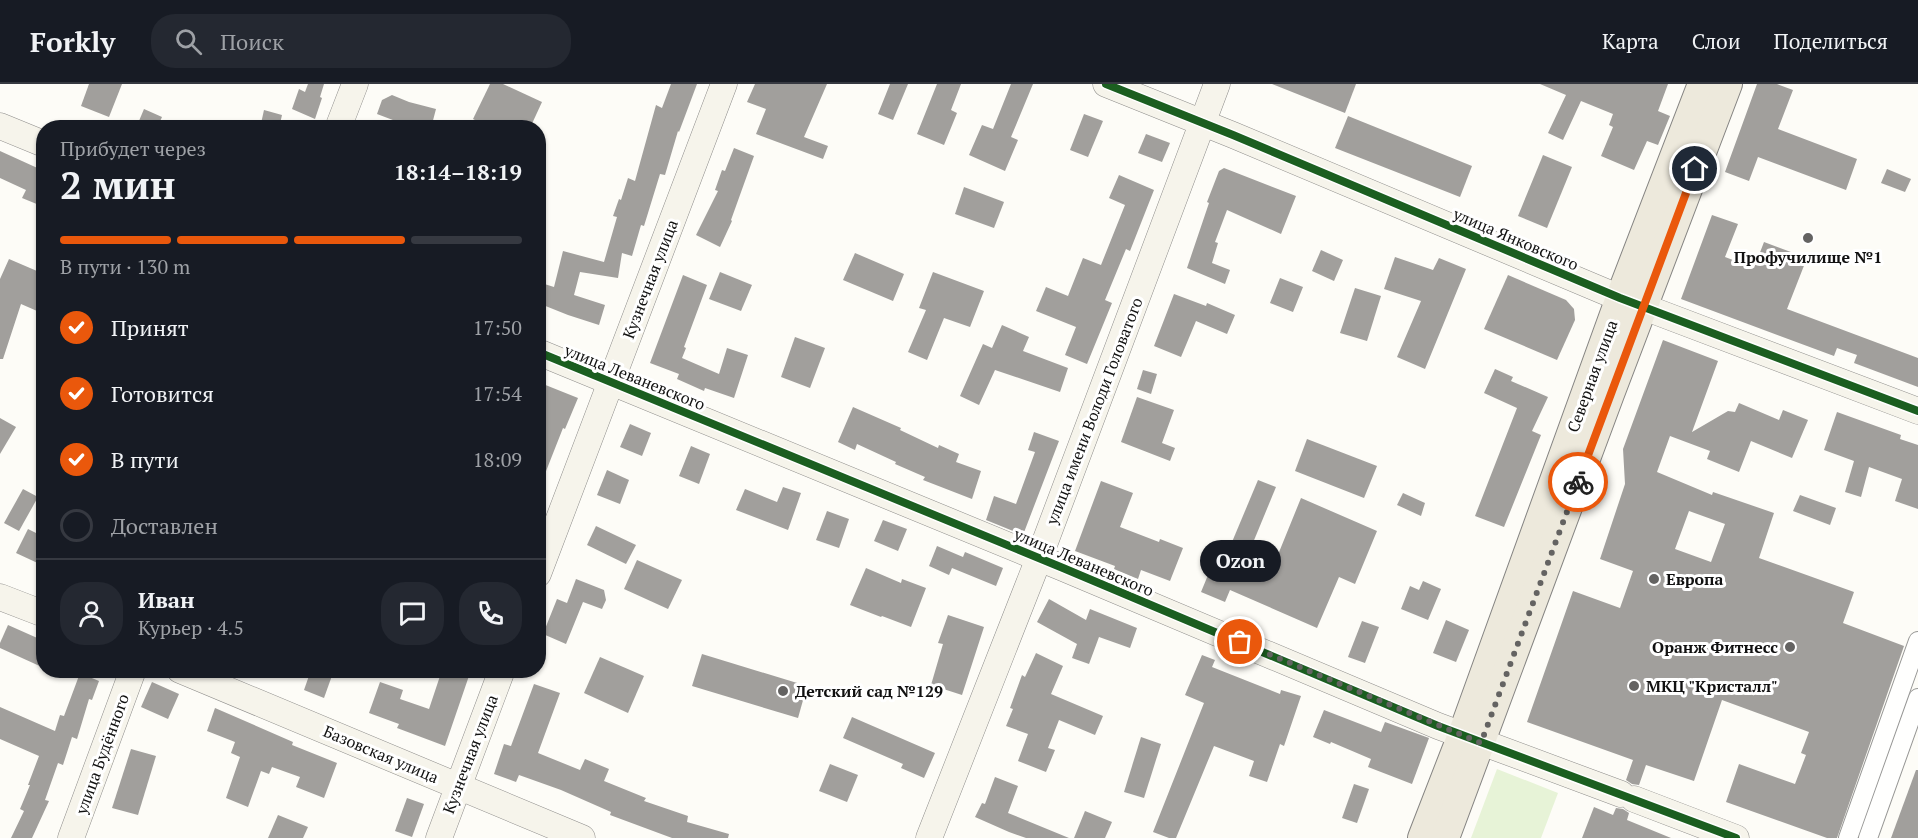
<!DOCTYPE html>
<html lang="ru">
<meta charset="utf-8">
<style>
:root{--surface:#171b24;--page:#242831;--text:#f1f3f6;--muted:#9ea1a6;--line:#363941;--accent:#ea580c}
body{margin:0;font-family:"PT Serif",serif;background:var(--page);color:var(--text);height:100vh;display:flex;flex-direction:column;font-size:22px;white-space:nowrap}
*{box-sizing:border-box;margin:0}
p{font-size:20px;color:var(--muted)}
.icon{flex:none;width:33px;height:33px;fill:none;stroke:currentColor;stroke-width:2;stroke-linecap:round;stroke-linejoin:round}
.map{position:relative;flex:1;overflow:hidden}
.panel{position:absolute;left:36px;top:36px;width:510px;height:558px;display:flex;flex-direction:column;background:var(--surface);border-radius:24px;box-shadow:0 2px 4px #0004}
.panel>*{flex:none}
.pin{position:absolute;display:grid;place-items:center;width:51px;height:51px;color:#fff;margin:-26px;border:3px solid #fff;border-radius:50%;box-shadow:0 2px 6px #0007}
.courier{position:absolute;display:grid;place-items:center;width:60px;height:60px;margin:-30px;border:4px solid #ea580c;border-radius:50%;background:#fff;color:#222;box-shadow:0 2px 8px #0007}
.bubble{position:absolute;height:42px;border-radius:21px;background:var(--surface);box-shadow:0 2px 4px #0004;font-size:20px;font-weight:800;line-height:42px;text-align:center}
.overview em{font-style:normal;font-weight:800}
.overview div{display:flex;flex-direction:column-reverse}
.overview{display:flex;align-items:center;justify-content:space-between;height:102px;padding:0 24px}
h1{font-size:39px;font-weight:800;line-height:45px}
.bar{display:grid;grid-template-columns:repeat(4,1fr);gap:9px 6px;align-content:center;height:72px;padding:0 24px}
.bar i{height:8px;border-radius:4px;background:var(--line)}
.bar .selected{background:var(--accent)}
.bar p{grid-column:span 4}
.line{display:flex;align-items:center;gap:15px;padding:0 24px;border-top:2px solid var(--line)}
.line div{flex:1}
.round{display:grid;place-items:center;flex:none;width:63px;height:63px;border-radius:24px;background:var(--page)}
ol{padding:0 24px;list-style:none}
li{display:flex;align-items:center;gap:18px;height:66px}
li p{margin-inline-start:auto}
li .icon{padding:6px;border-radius:50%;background:var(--accent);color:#fff;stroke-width:4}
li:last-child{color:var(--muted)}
li i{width:33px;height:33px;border:3px solid var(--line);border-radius:50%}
header{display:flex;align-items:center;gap:36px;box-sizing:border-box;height:84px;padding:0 30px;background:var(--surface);border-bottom:2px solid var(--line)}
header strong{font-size:28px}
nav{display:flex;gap:33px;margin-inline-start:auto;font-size:21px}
.search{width:420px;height:54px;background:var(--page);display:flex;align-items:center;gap:15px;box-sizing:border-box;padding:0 21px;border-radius:24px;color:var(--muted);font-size:22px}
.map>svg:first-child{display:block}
.green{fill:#e7f3d7}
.building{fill:#a19f9c;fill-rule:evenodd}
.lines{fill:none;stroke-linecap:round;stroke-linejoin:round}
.street-casing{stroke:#979795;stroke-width:20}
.secondary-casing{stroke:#8e8d8b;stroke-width:27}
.primary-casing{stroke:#858482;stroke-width:30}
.street{stroke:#fffffe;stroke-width:18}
.secondary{stroke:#f6f4eb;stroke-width:26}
.primary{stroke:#ede9dc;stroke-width:28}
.cycleway-casing{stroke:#fff;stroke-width:11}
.cycleway{stroke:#1b5e20;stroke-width:8}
.done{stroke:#646362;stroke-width:6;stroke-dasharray:0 10.8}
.route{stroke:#ea580c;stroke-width:8}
.poi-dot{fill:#646362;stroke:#fff;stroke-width:2}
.labels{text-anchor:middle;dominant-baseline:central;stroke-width:6;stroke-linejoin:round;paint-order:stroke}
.street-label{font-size:16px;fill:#111;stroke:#fff}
.poi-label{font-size:16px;font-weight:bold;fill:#111;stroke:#fff;text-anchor:start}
</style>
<header>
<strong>Forkly</strong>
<div class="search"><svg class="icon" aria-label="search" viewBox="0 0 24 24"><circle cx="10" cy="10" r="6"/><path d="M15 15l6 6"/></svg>Поиск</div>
<nav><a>Карта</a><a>Слои</a><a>Поделиться</a></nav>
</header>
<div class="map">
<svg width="1918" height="754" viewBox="0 0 1918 754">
<rect width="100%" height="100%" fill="#fdfcf7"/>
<!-- green -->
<polygon class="green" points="1497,685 1558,709 1541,754 1471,754"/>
<!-- building -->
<g class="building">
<polygon points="89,0 122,0 109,33 81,22"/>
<polygon points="308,0 324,0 320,13 322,14 315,35 292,25 299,5 305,8"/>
<polygon points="490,0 503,0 542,18 530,44 490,44 473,35"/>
<polygon points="671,0 697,0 679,48 678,47 665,91 660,90 644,142 641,141 632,172 622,169 618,194 580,188 574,211 605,221 599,241 568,231 538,219 538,198 554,203 563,167 604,178 617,133 613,132 619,115 621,116 628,94 635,97 656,21 662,24"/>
<polygon points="755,0 827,0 804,53 828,62 823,75 756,50 766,25 747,18"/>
<polygon points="890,0 908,0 893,36 878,30"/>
<polygon points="937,0 961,0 951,26 957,29 944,61 917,50"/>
<polygon points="1011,0 1033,0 1011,53 1018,56 1005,87 969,71 982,41 993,45"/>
<polygon points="1272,0 1356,0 1345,29"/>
<polygon points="1540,0 1668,0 1658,27 1670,32 1658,61 1647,57 1634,86 1601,72 1613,43 1609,41 1613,30 1581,17 1563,56 1548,49 1566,11"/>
<polygon points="1757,0 1777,0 1793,6 1778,45 1857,75 1846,106 1758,73 1749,97 1725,88"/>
<polygon points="392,11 409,18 436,25 431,44 414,44 377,30 382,16"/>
<polygon points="144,25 162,33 157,44 136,44"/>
<polygon points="264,26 282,31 279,44 260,44"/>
<polygon points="1084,30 1103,37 1088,73 1070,66"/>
<polygon points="1348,32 1472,82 1460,113 1335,64"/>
<polygon points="1146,50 1170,59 1162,78 1138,69"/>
<polygon points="734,64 754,72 731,136 732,137 720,163 696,151 718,107 715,106 722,86 725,87"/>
<polygon points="0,67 44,87 44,123 22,114 26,106 0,94"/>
<polygon points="1543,71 1572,83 1547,144 1518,132"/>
<polygon points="1224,84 1296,112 1281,150 1227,126 1215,158 1218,159 1212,179 1230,186 1225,200 1187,184 1209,119 1207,118 1219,87"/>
<polygon points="1887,85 1911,95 1905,108 1881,99"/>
<polygon points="1119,91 1154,106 1130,167 1126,165 1105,216 1112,219 1087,280 1065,271 1076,243 1036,227 1046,203 1068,212 1083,174 1101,181 1125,121 1109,114"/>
<polygon points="964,103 1004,118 994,144 955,130"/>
<polygon points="1712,131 1738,140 1725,173 1754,184 1764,158 1807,174 1787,225 1918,274 1918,303 1854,279 1857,271 1837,264 1834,272 1681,215"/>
<polygon points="1321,166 1343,176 1334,197 1312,187"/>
<polygon points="855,169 904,190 893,217 843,196"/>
<polygon points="1395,173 1433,186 1439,174 1466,185 1425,285 1397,273 1421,217 1384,205"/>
<polygon points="9,175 44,190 44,230 21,220 3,275 0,275 0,195"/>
<polygon points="720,188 752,201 741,227 709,215"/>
<polygon points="933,188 984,207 970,243 944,234 927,276 908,268 926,226 919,224"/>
<polygon points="683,191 707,201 684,263 686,264 682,274 719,290 727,264 748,271 734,314 705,304 704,307 677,295 679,290 650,279"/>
<polygon points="1508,191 1566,216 1574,225 1575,236 1557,276 1484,245"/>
<polygon points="1280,194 1303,203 1293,228 1270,219"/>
<polygon points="1355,204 1381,212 1367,257 1340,249"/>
<polygon points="1174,210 1206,222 1207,219 1235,231 1227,250 1196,237 1181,273 1154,262"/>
<polygon points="1002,241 1029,253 1023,267 1068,284 1060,308 995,286 979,321 960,312 983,260 992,264"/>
<polygon points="795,253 825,264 810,304 781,293"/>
<path d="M1663,256L1718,277L1692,348L1728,327L1735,328L1739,319L1779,336L1783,326L1808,336L1792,374L1751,357L1739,388L1707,375L1710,367L1670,352L1657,388L1712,411L1713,408L1774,429L1759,474L1854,508L1843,539L1904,562L1837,754H1827L1726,718L1739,680L1795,700L1806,671L1801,669L1809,648L1722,616L1694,697L1646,681L1639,701L1632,700L1626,696L1633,676L1527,638L1573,507L1620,524L1633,487L1600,475L1625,400L1623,365ZM1689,427L1725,440L1711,478L1675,465Z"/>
<polygon points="1495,285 1513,293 1511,297 1548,313 1532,347 1541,351 1504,443 1475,432 1517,324 1484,309"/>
<polygon points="1143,286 1157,290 1151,310 1137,305"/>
<polygon points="538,298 578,314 565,345 563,344 539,405"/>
<polygon points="1137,313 1174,326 1162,359 1175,364 1170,377 1121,358"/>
<polygon points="853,323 901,344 900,346 938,364 939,361 959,370 956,378 981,387 972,415 923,396 925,393 895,380 896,378 857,360 855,366 838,358"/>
<polygon points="1837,328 1901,351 1900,355 1918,361 1918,425 1895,417 1902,395 1869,383 1861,413 1845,408 1854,377 1824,366"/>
<polygon points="0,334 16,343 0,370"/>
<polygon points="630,340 651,349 642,372 620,363"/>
<polygon points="1034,348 1059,357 1023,451 986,436 994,412 1016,420 1035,368 1028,366"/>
<polygon points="1307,355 1377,382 1364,414 1295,387"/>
<polygon points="691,362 710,370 699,400 679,392"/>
<polygon points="607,386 629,396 620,420 597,411"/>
<polygon points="1258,396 1276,403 1250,466 1232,458"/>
<polygon points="1101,397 1133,409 1120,443 1159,458 1160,455 1183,464 1170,497 1141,486 1138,495 1114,485 1115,482 1075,467"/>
<polygon points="783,403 801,409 788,446 736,426 745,405 777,418"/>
<polygon points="23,405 38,413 19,447 4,439"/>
<polygon points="1403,409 1425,419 1421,432 1397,421"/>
<polygon points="1800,411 1836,424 1830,441 1793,427"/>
<polygon points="1301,414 1377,447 1355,500 1339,493 1317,544 1230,506 1225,518 1201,508 1213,479 1260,498 1268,481 1273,483"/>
<polygon points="827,427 849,435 839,464 816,456"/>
<polygon points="883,436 907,445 898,467 874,457"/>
<polygon points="596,442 636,461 626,480 587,461"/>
<polygon points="28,445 44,453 44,482 16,469"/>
<polygon points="937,462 963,473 965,468 1003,484 996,502 952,484 949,491 929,482"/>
<polygon points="637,476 682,496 668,525 624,505"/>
<polygon points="866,484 901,499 902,495 926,504 911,543 882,532 881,533 850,521"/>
<polygon points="576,495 604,506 606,516 602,525 583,518 566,560 543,550 557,515 567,519"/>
<polygon points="1423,497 1441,505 1428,536 1401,525 1410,502 1419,506"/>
<polygon points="1049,515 1086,536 1090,525 1137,544 1130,564 1099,553 1089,580 1072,574 1077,560 1037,538"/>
<polygon points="948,531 984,543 962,611 931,601 943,560 938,559"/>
<polygon points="1446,536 1469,546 1456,578 1433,569"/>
<polygon points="1362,537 1379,543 1365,579 1348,573"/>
<polygon points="8,541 44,557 44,584 0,564 0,559"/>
<polygon points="1036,569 1063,582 1051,610 1103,632 1095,651 1059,636 1048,664 1055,666 1046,688 1018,677 1028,650 1006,642 1013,625 1010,624 1022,591 1025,593"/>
<polygon points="702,570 807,602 798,634 692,602"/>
<polygon points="1202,571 1215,576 1212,583 1280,610 1281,606 1301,612 1284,662 1280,660 1267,698 1249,692 1254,677 1214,662 1176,754 1169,754 1153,748 1204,619 1185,611"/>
<polygon points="600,573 644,592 628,629 584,609"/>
<polygon points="311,586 334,586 324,614 304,606"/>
<polygon points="442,586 471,586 445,662 397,644 399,640 369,629 380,598 403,606 400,615 429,625"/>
<polygon points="80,589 99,597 92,616 89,615 77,655 72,653 63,681 58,679 45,716 49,717 32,754 11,754 24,727 20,725 30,701 28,701 39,672 0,655 0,623 55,647 60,631 64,632"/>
<polygon points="152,598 179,610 168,635 141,623"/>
<polygon points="534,600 560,609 538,669 580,686 585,675 609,685 604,697 646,714 644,717 688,732 687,738 729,750 728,754 672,754 610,731 611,728 561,706 519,691 516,698 494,690 504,660 511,662"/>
<polygon points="215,624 293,658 292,661 337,679 324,714 296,703 300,693 272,683 269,690 261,687 248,723 226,714 240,673 231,669 235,658 207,647"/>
<polygon points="1324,626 1381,648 1385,638 1429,654 1412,700 1368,683 1371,675 1331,658 1330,660 1313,653"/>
<polygon points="852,633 935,669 924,694 901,684 903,680 843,654"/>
<polygon points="1141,653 1161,660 1144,714 1124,708"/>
<polygon points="131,665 156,672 138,731 112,724"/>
<polygon points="830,680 858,691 847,718 819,707"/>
<polygon points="1916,686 1918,686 1918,754 1891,754"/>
<polygon points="995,693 1018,702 1008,729 1069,754 1026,754 1009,748 975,733 982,719 985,720"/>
<polygon points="1354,700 1369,705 1357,739 1342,734"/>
<polygon points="407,714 424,720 412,753 395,747"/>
<polygon points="1594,723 1613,731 1616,724 1623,725 1629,729 1627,736 1671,754 1582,754"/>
<polygon points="1085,727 1112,738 1105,754 1074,754"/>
<polygon points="278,731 308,743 303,754 268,754"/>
</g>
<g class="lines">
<!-- street casing -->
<g class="street-casing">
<g id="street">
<polyline points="1848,754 1918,557"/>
<polyline points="1868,754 1918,614"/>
</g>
</g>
<!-- secondary casing -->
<g class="secondary-casing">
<g id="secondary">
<polyline points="1106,0 1233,51 1620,214 1918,327"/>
<polyline points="0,42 44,60"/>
<polyline points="338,44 355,0"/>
<polyline points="538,268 1063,484 1438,642 1621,710"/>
<polyline points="538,490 724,0"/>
<polyline points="0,513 44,530"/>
<polyline points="180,586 582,754"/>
<polyline points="1634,715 1736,754"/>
<polyline points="71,754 133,586"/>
<polyline points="439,754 502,586"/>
<polyline points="929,754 1039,474 1217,0"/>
</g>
</g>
<!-- primary casing -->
<g class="primary-casing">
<g id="primary">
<polyline points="1422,754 1462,651 1625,200 1702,0"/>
<polyline points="1445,754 1610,310 1728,0"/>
</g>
</g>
<!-- street -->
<use href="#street" class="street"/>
<!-- secondary -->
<use href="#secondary" class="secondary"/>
<!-- primary -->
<use href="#primary" class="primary"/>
<!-- cycleway casing -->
<g class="cycleway-casing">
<g id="cycleway">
<polyline points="1106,0 1233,51 1620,214 1918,327"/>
<polyline points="538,268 1063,484 1438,642 1736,754"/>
</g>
</g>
<!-- cycleway -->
<use href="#cycleway" class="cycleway"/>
</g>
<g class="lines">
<!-- done -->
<polyline class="done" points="1240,558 1481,659 1578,398"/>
<!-- route -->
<polyline class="route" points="1578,398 1695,85"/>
</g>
<!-- markers -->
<g class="poi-dot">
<circle cx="1808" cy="154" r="6"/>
<circle cx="1654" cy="495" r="6"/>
<circle cx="1790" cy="563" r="6"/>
<circle cx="1634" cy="602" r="6"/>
<circle cx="783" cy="607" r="6"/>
</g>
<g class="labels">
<!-- street labels -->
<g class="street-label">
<text transform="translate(1516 155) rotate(23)">улица Янковского</text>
<text transform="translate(650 195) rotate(-69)">Кузнечная улица</text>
<text transform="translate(1592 292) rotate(-70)">Северная улица</text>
<text transform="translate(635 293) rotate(22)">улица Леваневского</text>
<text transform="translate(1094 327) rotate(-69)">улица имени Володи Головатого</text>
<text transform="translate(1084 478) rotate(23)">улица Леваневского</text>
<text transform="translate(102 670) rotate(-70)">улица Будённого</text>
<text transform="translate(381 670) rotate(23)">Базовская улица</text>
<text transform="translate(470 670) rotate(-69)">Кузнечная улица</text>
</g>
<!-- poi labels -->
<g class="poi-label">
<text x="1808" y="173" text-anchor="middle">Профучилище №1</text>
<text x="1666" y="495">Европа</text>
<text x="1778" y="563" text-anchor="end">Оранж Фитнесс</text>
<text x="1646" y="602">МКЦ "Кристалл"</text>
<text x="795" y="607">Детский сад №129</text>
</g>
</g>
</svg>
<div class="pin" style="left:1240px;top:558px;background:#ea580c"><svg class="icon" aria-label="bag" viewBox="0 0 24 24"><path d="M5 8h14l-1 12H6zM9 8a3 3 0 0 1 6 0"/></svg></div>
<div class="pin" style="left:1695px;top:85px;background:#1f2937"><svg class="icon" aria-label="home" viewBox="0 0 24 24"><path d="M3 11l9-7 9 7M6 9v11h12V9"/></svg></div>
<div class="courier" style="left:1578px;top:398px"><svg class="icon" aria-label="bike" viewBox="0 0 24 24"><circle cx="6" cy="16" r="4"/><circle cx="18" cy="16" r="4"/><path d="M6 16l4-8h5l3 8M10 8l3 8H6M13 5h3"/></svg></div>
<div class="bubble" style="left:1200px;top:456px;width:81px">Ozon</div>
<section class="panel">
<div class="overview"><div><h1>2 мин</h1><p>Прибудет через</p></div><em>18:14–18:19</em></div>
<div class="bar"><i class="selected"></i><i class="selected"></i><i class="selected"></i><i></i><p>В пути · 130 m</p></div>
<ol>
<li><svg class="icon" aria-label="check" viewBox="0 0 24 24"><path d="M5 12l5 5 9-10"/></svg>Принят<p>17:50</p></li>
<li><svg class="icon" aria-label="check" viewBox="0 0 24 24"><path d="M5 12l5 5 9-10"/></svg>Готовится<p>17:54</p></li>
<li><svg class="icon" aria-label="check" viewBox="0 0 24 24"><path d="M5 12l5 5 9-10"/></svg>В пути<p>18:09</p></li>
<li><i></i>Доставлен</li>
</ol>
<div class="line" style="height:108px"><a class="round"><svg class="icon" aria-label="person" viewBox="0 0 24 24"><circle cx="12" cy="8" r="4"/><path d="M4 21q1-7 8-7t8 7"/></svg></a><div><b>Иван</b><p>Курьер · 4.5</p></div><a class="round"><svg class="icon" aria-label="chat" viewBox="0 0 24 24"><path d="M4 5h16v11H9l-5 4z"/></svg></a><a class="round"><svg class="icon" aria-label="phone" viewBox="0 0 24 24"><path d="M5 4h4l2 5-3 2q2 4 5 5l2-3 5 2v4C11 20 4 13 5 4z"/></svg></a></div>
</section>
</div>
